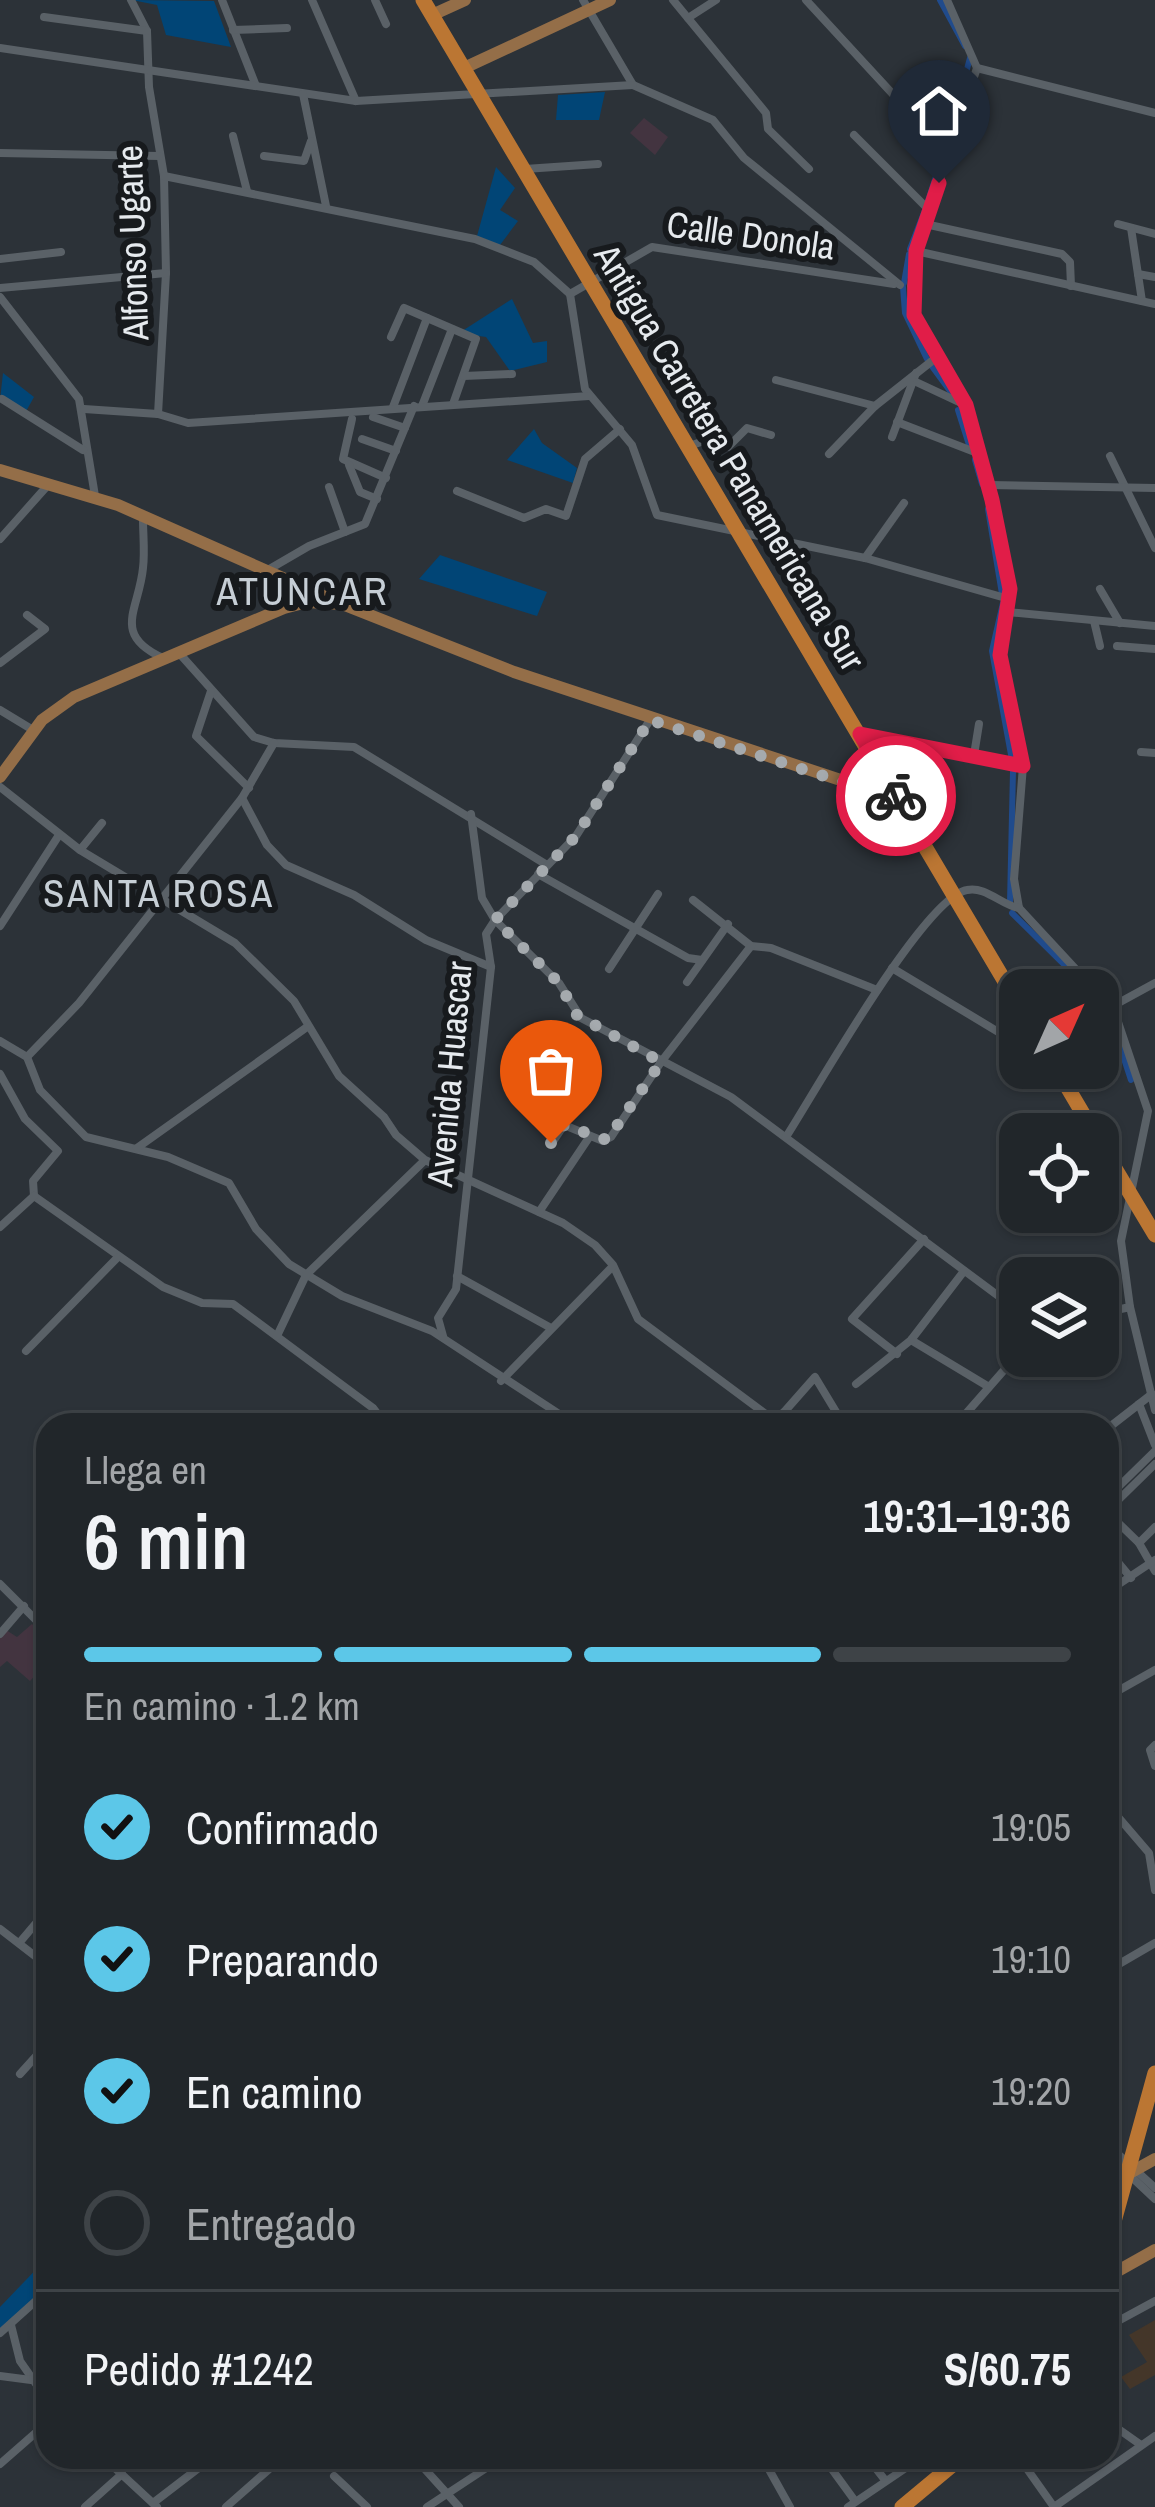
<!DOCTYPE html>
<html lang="es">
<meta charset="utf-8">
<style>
:root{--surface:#21262a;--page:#292e32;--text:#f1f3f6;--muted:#a2a5a8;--line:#3e4347;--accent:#5cc7e8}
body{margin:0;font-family:"Archivo Narrow",sans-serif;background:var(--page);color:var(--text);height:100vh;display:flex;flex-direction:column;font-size:45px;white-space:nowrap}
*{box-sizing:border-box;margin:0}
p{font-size:39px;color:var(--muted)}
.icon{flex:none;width:66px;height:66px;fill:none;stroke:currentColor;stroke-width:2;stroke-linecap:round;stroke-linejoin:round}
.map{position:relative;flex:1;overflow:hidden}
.drawer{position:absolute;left:36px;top:1413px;width:1083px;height:1056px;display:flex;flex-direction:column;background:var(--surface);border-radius:36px;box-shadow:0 3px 9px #0004,0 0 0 3px var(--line)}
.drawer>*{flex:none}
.needle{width:78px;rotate:45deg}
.buttons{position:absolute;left:999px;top:969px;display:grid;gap:24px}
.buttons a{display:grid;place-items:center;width:120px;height:120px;border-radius:24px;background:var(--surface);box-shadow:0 3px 9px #0004,0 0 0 3px var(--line);font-size:60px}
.pin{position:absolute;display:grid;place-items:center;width:102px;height:102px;color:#fff;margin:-123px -51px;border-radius:50% 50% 50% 0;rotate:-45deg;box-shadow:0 0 12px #0007}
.pin .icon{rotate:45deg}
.courier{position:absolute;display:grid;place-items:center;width:120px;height:120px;margin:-60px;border:9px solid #e11d48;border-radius:50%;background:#fff;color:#222;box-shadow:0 3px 15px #0007}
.summary em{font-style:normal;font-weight:600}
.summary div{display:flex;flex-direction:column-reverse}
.summary{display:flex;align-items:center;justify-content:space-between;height:204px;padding:0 48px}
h1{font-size:78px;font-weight:600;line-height:90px}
.bar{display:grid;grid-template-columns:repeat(4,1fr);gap:18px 12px;align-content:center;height:144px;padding:0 48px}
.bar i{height:15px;border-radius:9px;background:var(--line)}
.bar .active{background:var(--accent)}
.bar p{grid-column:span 4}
.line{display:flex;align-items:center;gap:30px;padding:0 48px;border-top:3px solid var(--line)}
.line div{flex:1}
ol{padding:0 48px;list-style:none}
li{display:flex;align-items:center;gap:36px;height:132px}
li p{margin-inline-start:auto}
li .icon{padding:12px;border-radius:50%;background:var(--accent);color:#111;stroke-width:4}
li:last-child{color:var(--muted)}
li i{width:66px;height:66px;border:6px solid var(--line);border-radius:50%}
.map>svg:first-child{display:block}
.industrial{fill:#433440}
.medical{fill:#443629}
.green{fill:#014576}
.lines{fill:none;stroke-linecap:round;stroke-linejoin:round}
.canal{stroke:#204b8c;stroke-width:6}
.minor{stroke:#5a6167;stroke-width:8}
.major{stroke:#946e48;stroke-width:12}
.highway{stroke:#bb7633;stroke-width:15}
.done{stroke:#a5aaae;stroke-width:12;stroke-dasharray:0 21.6}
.route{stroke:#e11d48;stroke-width:15}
.labels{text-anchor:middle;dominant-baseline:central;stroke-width:12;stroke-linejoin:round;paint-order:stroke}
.street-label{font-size:36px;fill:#e6eaee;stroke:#171a1d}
.neighbourhood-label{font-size:39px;letter-spacing:3px;fill:#c6ced5;stroke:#171a1d}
</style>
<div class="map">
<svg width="1155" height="2507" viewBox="0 0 1155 2507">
<rect width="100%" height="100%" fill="#2c3238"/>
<!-- industrial -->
<g class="industrial">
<polygon points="644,118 668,137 655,155 630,133"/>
<polygon points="32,1624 48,1641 48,1661 30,1681 7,1661 0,1667 0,1636 6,1630 17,1637"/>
</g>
<!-- medical -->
<polygon class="medical" points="1155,2320 1155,2375 1130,2389 1121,2377 1147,2362 1129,2335"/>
<!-- green -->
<g class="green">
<polygon points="132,0 214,1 231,47 166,35 157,5"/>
<polygon points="605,92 599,120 556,120 558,95"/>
<polygon points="496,167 515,188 500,210 518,221 500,245 477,236"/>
<polygon points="512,299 533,343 547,341 547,362 510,371 486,337 459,333"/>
<polygon points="3,373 34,397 24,415 0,400"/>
<polygon points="534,429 542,443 577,468 573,483 507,460"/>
<polygon points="440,555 547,592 537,616 419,579"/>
<polygon points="48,2257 48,2286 0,2329 0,2307"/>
</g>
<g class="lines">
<!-- canal -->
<g class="canal">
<polyline points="940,0 965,46"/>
<polyline points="946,146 970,58"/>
<polyline points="928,201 944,152"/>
<polyline points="910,249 925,210"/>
<polyline points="904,283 909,254"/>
<polyline points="903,287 905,313 927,359"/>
<polyline points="931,365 953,395"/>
<polyline points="958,410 971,451"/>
<polyline points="975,460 982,484"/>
<polyline points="988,509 1002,594"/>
<polyline points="1003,603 992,651 1012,760"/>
<polyline points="1010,902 1013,771"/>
<polyline points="1012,913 1090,990"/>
<polyline points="1108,1010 1131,1080"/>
</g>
<!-- minor -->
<g class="minor">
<polyline points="131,0 147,31 149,87 164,176 166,273 158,414"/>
<polyline points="222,0 256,86"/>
<polyline points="312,0 356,101"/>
<polyline points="375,0 386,24"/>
<polyline points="583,0 633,85 713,120 744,158 900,285"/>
<polyline points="673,0 766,113 768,129 809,169"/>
<polyline points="806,0 948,154"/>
<polyline points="947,0 977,68 919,242 911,286 914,315 966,405 1007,572 1010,589 1000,645 1023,766 1014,879 1019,908 1095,990"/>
<polyline points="44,17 147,31"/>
<polyline points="688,18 716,0"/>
<polyline points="233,30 287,28"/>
<polyline points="0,48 356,101 633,85"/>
<polyline points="977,68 1155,113"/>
<polyline points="303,94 326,206"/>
<polyline points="854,135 929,210"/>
<polyline points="233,136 247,191"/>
<polyline points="0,153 159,156"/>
<polyline points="264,156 304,161 311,141"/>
<polyline points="525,169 598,164"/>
<polyline points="164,176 475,239 534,262 570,294"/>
<polyline points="925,224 1062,254 1070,262 1071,286"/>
<polyline points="1118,224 1155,234"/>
<polyline points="1131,228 1142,301"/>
<polyline points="916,251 1155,304"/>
<polyline points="0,259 61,252"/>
<polyline points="1138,274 1155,277"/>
<polyline points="0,288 166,273"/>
<polyline points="570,294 585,389 632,445 657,515 865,558 1009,599"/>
<polyline points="570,294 652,247 894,284"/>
<polyline points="0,297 79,399 95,496"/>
<polyline points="391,337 404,308 476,339 453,404"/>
<polyline points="464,376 512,374"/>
<polyline points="776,380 875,406"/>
<polyline points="914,381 961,403"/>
<polyline points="2,399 83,450"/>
<polyline points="422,406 452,329"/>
<polyline points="393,407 427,318"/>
<polyline points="84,409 158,414 188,423 589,396"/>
<polyline points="373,417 405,428"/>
<polyline points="352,419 343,459 386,478"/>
<polyline points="897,422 980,454"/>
<polyline points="892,437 916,373"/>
<polyline points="362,439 396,451"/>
<polyline points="689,446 704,441 728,447 747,428 771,435"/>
<polyline points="829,454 875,406 937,357"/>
<polyline points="1110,456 1155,548"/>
<polyline points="349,465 360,492 377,499"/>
<polyline points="989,485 1155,488"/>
<polyline points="329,487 345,532"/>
<polyline points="457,491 524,518 546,509 566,516 585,459 620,429"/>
<path d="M143,519C143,535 145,552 143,568C139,610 111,634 163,658"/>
<polyline points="0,539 48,485"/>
<polyline points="865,558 904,503"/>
<polyline points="266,571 309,546 365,524 414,406"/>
<polyline points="1100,589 1120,623"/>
<polyline points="1007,612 1155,626"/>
<polyline points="1094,621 1100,646"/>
<polyline points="1117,646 1155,649"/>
<polyline points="179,653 254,737 274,743 354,747 547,865"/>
<polyline points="0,663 45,629 27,615"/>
<polyline points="211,691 196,736 249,788"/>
<polyline points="0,710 33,730"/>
<polyline points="650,720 576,836 495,920 559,983 581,1018 731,1097 1020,1312"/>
<polyline points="860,734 1023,766"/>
<polyline points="1141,752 1155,753"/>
<polyline points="974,755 979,724"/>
<polyline points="0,787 80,850 235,943 294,1001 339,1076 384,1117 396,1135 425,1160 563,1223 595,1245 613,1265 638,1319 771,1418 778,1419 815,1377 844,1425"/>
<polyline points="242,798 267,845 286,865 354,895 426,940 491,967"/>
<polyline points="80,850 102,823"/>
<polyline points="538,874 688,958 702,960"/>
<polyline points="693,900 751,946 771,948 877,990"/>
<polyline points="0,926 59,835"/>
<polyline points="892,968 1020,1045"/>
<polyline points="609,969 658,894"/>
<polyline points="687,982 728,924"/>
<polyline points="1098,993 1116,1016 1148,1111 1121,1241 1130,1307 1155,1410"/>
<polyline points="1111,1007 1155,983"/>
<polyline points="0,1041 27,1057 40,1090 86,1137 168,1157 229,1183 256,1229 289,1264 342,1296 432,1331 576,1425"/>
<polyline points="27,1057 79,1003 242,798 274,743"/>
<polyline points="0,1074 25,1119 58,1151 33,1181 34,1196"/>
<path d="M786,1137C814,1094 924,897 967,890C986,886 1001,905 1019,908"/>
<polyline points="552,1143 564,1125 603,1141 611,1137 661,1062 751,946"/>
<polyline points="137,1148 307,1027"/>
<polyline points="34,1196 163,1287 202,1303 233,1304 373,1408 386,1425"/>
<polyline points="539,1212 590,1136"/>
<polyline points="0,1227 34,1196"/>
<polyline points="457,1276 551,1328"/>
<polyline points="1098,1314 1130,1307"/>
<polyline points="277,1336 306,1275 424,1161"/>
<polyline points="443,1336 438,1318 456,1289 491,967 486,934 495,920 482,898 471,814"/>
<polyline points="911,1340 989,1387"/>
<polyline points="26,1351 117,1258"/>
<polyline points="897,1354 852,1319 924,1239"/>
<polyline points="501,1381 613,1266"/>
<polyline points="856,1384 911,1340 964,1271"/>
<polyline points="1139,1404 1155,1445"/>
<polyline points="784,1412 791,1425"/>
<polyline points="956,1425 1020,1352"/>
<polyline points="1107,1429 1152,1394"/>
<polyline points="1107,1498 1155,1451"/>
<polyline points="1107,1511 1155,1464"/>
<polyline points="1107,1512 1139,1543 1155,1571"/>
<polyline points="1139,1543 1155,1527"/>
<polyline points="1107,1549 1131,1578"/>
<polyline points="0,1584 48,1632"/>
<polyline points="1107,1592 1155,1560"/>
<polyline points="0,1634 24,1606"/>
<polyline points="1107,1697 1155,1670"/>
<polyline points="1155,1745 1150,1750 1155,1766"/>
<polyline points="1107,1804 1149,1853 1155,1890"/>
<polyline points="0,1929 48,1966"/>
<polyline points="20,1942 48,1909"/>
<polyline points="1107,1971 1155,1943"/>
<polyline points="20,2074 48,2043"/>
<polyline points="1107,2144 1155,2188"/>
<polyline points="1107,2154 1155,2199"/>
<polyline points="1107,2186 1127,2175"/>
<polyline points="1107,2299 1117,2272"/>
<polyline points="11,2325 20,2361 48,2401"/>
<polyline points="1107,2327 1155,2301"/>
<polyline points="0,2333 48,2290"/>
<polyline points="0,2376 31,2380"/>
<polyline points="1107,2421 1141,2445"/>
<polyline points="103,2457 157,2507"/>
<polyline points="414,2457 459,2507"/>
<polyline points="762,2457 790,2507"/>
<polyline points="823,2457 855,2501"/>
<polyline points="867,2457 885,2480"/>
<polyline points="0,2464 48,2422"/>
<polyline points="1025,2466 1054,2507"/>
<polyline points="768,2467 785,2457"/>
<polyline points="334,2476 367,2507"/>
<polyline points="153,2503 213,2457"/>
<polyline points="85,2507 122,2474"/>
<polyline points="226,2507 283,2457"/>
<polyline points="427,2507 503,2457"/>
<polyline points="848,2507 922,2457"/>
<polyline points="1054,2507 1155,2436"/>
</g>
<!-- major -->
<g class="major">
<polyline points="432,15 465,0"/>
<polyline points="464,68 610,0"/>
<polyline points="0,470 118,505 328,598"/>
<polyline points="0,777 42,720 74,697 284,608 307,602 342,604 514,672 898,799"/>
<polyline points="1128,2174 1155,2159"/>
<polyline points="1107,2277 1155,2250"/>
</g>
<!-- highway -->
<g class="highway">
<polyline points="423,0 1020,1007"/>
<polyline points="1056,1068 1095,1134"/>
<polyline points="1098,1140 1155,1235"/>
<polyline points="1107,2247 1155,2073"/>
<polyline points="902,2507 962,2457"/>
</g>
</g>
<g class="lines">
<!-- done -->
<polyline class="done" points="551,1143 564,1125 607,1140 661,1062 577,1015 559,983 495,920 576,836 650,720 898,800 896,796"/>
<!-- route -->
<polyline class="route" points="896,796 860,734 1023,766 1000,655 1010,589 992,500 966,405 914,315 916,251 939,183"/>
</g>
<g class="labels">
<!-- street labels -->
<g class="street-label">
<text transform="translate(751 235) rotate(8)">Calle Donola</text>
<text transform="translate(132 243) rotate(-92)">Alfonso Ugarte</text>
<text transform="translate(730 457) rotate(59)">Antigua Carretera Panamericana Sur</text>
<text transform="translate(449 1074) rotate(-85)">Avenida Huascar</text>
</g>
<!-- neighbourhood labels -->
<g class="neighbourhood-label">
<text x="303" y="591">ATUNCAR</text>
<text x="159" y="893">SANTA ROSA</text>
</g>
</g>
</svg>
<div class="buttons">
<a><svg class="needle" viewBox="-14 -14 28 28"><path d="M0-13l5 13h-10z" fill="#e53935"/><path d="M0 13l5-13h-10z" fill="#a2a5a8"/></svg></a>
<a><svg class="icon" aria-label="locate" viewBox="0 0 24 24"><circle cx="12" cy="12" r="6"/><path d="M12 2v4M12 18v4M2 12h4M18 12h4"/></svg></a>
<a><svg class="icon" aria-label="layers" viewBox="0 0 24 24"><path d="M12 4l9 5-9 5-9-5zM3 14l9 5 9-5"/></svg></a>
</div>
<div class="pin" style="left:551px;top:1143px;background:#ea580c"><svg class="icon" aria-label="bag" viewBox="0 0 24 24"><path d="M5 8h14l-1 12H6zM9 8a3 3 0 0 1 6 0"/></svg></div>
<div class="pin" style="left:939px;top:183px;background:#1f2937"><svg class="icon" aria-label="home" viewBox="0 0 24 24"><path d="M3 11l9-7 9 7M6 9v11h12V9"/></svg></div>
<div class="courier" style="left:896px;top:796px"><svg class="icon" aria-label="bike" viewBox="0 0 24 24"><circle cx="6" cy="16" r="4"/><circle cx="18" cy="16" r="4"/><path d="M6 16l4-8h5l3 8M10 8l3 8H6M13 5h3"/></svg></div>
<section class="drawer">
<div class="summary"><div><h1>6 min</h1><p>Llega en</p></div><em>19:31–19:36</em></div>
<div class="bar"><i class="active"></i><i class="active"></i><i class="active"></i><i></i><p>En camino · 1.2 km</p></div>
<ol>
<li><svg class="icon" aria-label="check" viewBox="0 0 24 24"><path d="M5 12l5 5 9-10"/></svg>Confirmado<p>19:05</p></li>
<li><svg class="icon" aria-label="check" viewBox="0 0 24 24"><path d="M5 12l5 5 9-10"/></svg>Preparando<p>19:10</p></li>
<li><svg class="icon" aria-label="check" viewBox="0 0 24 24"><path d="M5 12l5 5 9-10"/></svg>En camino<p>19:20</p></li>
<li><i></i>Entregado</li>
</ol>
<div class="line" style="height:156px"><div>Pedido #1242</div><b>S/60.75</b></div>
</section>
</div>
